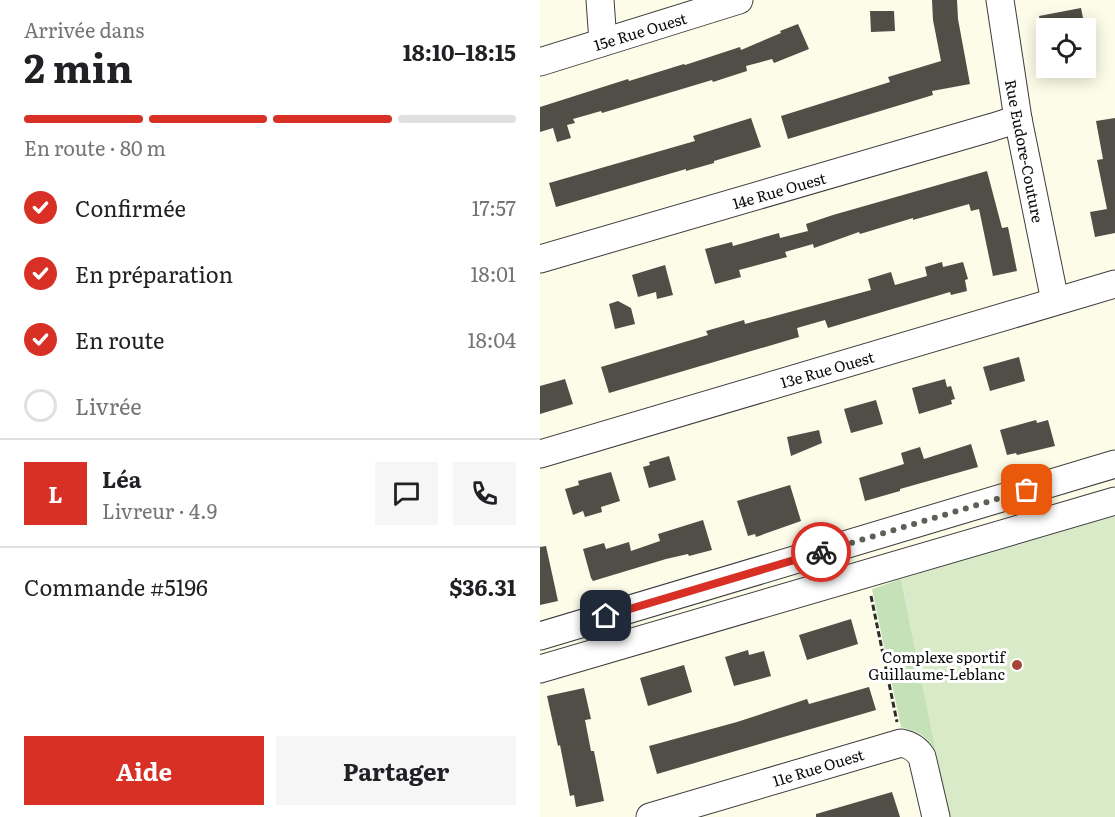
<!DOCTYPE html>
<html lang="fr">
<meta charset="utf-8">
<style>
:root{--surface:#fff;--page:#f6f6f6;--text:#202124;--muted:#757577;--line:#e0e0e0;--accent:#d93025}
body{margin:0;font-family:Literata,serif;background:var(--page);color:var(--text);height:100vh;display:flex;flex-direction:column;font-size:22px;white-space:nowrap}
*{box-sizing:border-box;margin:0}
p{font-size:20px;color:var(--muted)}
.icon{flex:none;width:33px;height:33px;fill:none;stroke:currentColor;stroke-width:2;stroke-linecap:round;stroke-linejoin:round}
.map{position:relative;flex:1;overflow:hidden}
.sheet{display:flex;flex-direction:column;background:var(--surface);width:540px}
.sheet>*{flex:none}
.fabs{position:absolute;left:496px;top:18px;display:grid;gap:12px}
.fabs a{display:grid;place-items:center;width:60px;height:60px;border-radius:0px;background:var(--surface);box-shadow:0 3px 15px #0003;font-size:30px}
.pin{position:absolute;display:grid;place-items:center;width:51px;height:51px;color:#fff;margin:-26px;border-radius:12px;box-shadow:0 3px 9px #0006}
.courier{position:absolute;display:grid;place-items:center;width:60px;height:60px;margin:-30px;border:4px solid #d93025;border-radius:50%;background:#fff;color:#222;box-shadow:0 2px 8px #0007}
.head em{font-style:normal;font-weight:700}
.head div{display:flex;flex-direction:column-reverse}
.head{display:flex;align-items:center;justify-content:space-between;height:102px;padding:0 24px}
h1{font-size:39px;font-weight:700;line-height:45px}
.bar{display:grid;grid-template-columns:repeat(4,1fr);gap:9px 6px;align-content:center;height:72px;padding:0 24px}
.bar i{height:8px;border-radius:4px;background:var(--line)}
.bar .selected{background:var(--accent)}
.bar p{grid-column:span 4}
.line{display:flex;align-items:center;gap:15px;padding:0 24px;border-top:2px solid var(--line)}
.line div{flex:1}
.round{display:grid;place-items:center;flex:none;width:63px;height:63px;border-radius:0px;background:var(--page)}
ol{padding:0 24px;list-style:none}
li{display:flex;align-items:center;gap:18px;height:66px}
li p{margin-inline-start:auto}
li .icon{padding:6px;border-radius:50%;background:var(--accent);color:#fff;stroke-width:4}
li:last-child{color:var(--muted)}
li i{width:33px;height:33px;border:3px solid var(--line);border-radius:50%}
.cta{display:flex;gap:12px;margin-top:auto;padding:12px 24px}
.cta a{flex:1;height:69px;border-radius:0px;background:var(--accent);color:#fff;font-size:24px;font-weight:700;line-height:69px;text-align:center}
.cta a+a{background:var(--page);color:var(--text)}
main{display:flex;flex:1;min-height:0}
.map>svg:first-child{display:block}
.green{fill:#c5e1b8}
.pitch{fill:#d8eac8}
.building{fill:#514d47}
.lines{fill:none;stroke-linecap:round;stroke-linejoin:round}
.minor-casing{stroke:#3d3d3d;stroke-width:29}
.path{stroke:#2c2c2c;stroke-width:3;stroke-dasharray:6 3;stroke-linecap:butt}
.minor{stroke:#fff;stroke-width:27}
.done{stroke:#5f5f58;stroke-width:6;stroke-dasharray:0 10.8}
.route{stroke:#d93025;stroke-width:8}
.poi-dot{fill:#a74635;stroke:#fff;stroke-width:2}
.labels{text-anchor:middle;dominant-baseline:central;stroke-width:6;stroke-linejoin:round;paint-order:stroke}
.street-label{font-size:15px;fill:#0a0a0a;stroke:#fff}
.poi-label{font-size:15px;fill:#0a0a0a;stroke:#fff;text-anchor:end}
</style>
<main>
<section class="sheet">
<div class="head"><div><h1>2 min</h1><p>Arrivée dans</p></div><em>18:10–18:15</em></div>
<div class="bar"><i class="selected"></i><i class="selected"></i><i class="selected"></i><i></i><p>En route · 80 m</p></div>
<ol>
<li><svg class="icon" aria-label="check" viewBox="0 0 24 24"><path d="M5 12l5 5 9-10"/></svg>Confirmée<p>17:57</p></li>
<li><svg class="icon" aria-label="check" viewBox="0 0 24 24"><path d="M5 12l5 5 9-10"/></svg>En préparation<p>18:01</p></li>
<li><svg class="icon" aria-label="check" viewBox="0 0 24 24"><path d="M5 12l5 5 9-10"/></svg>En route<p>18:04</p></li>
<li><i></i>Livrée</li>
</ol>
<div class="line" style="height:108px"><b class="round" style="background:var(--accent);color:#fff">L</b><div><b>Léa</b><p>Livreur · 4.9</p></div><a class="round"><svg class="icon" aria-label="chat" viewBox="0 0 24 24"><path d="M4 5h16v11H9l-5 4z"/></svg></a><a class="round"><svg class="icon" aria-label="phone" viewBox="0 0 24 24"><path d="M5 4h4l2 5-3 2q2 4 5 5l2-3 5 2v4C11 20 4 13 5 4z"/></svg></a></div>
<div class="line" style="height:78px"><div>Commande #5196</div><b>$36.31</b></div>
<div class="cta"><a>Aide</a><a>Partager</a></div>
</section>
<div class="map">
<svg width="575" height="817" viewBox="0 0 575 817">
<rect width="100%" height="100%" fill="#fcfce9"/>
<!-- green -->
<path class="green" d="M361,579L396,751C384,733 380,733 361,727L332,589Z"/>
<!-- pitch -->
<polygon class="pitch" points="575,514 575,817 409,817 361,579"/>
<!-- building -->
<g class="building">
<polygon points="392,0 417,0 418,19 430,84 392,91 393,95 248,139 241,116 350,82 348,77 401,61 393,20"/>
<polygon points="541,8 545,28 501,28 499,16"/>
<polygon points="330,11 354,11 355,31 331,32"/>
<polygon points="258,24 269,49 234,63 232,59 206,66 207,71 173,82 172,80 62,113 61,111 33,119 35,123 27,125 31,138 17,142 13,128 0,132 0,107 88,79 89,81 144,64 145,65 200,47 201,50 241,33 240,31"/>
<polygon points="211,118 221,147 174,161 174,163 146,171 146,169 16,207 9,183 155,141 153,136"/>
<polygon points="575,118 575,233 555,237 550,212 567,209 557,160 563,159 556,121"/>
<polygon points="447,171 462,228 468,227 477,271 453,276 439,209 431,211 429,204 373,220 373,218 320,234 319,232 274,248 273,244 245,252 247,257 199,270 201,277 175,284 165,249 192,242 193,246 239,233 240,238 268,231 266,224 293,215"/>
<polygon points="402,262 403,267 423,262 428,279 425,280 427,291 411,295 410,292 288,328 285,320 257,328 259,337 69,393 61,367 168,335 166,331 204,320 205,324 331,290 328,279 351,272 355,285 387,276 385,267"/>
<polygon points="125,265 133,295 117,299 116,292 98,297 92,275"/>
<polygon points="78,301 91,308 95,324 75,329 69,304"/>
<polygon points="479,357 485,381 450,391 443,367"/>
<polygon points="25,379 33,404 0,414 0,386"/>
<polygon points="405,379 407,387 411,386 415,399 411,400 412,404 379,414 372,388"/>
<polygon points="336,400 343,424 311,433 304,409"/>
<polygon points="496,420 497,423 508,420 515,446 477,455 476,453 467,455 460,430"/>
<polygon points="279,430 282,443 251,456 247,437"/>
<polygon points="431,444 438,467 360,489 360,491 325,501 319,478 364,464 361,453 380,447 384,459"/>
<polygon points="129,456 136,480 109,488 103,467 110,465 109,462"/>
<polygon points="71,472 80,501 61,507 62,512 45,517 43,511 33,515 25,489 39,485 38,481"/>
<polygon points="250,485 261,521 216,537 215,534 208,536 197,501"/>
<polygon points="163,520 172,550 149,556 148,554 126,559 53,581 51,578 43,549 64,543 66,549 89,542 91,551 120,541 118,534"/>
<polygon points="6,546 18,601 0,605 0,547"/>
<polygon points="311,619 318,644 267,660 259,635"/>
<polygon points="208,650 209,655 224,651 231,676 194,686 185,657"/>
<polygon points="144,665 152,692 108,706 100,678"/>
<polygon points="329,687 336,710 117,774 109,746 197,722 267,699 269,704"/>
<polygon points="44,688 51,719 45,720 51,751 54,751 64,801 36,807 34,795 30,796 20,745 18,746 7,696"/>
<polygon points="352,792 360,817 276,817 276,814"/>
</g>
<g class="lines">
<!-- minor casing -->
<g class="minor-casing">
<g id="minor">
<polyline points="60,0 63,42"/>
<polyline points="460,0 478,119 515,301"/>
<polyline points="0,62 199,0"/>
<polyline points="0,259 453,127 478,119"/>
<polyline points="0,454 575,284"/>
<polyline points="0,636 575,464"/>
<polyline points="0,669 575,501"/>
<path d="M110,817L361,743C371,745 377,749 382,757L396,817"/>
</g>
</g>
<!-- path -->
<polyline class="path" points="331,596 357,722"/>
<!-- minor -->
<use href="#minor" class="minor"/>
</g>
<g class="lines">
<!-- done -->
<polyline class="done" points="281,552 487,490"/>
<!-- route -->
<polyline class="route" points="66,616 281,552"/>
</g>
<!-- markers -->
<circle class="poi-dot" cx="477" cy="665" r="6"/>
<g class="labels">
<!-- street labels -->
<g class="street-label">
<text transform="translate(100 31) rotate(-17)">15e Rue Ouest</text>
<text transform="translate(485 151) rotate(79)">Rue Eudore-Couture</text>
<text transform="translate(239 190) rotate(-16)">14e Rue Ouest</text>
<text transform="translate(287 369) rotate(-16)">13e Rue Ouest</text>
<text transform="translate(278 767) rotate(-17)">11e Rue Ouest</text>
</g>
<!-- poi labels -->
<g class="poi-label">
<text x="465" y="656">Complexe sportif<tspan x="465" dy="17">Guillaume-Leblanc</tspan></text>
</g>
</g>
</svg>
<div class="fabs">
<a><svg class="icon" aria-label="locate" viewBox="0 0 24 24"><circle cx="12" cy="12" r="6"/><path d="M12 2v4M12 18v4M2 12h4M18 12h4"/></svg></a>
</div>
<div class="pin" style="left:487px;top:490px;background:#ea580c"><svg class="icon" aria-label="bag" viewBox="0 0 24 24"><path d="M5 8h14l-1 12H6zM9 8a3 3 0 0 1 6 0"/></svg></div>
<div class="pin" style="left:66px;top:616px;background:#1f2937"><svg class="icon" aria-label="home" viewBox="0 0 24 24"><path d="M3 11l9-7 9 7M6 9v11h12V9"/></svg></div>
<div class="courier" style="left:281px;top:552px"><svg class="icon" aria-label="bike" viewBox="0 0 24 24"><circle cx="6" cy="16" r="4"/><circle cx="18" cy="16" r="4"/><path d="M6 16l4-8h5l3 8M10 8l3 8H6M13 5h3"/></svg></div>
</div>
</main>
